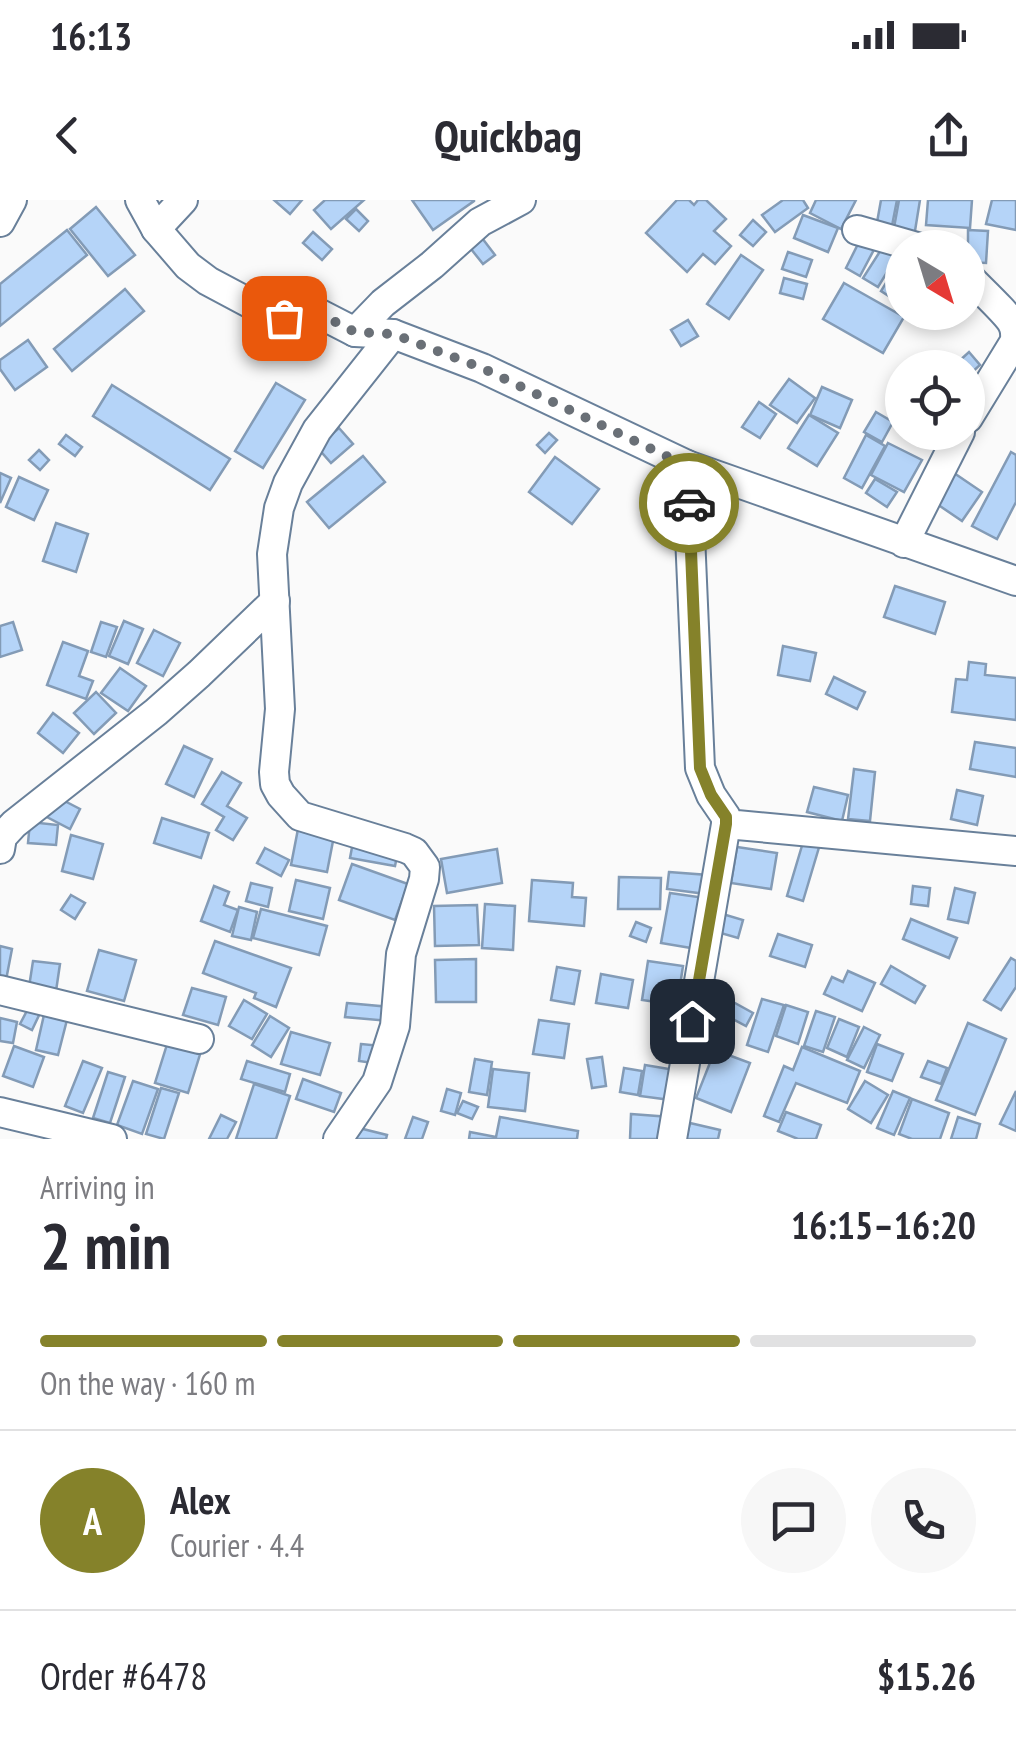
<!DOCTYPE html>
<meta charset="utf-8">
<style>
:root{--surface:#fff;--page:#f7f7f7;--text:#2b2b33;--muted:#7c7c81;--line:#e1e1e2;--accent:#85822a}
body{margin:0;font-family:"PT Sans Narrow",sans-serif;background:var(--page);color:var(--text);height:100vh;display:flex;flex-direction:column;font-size:38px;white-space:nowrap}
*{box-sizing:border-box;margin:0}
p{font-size:32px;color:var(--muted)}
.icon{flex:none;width:55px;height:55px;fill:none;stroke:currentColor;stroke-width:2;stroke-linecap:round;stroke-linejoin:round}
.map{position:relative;height:939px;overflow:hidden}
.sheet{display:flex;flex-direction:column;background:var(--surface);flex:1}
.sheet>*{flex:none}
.needle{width:65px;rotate:142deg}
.tools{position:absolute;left:885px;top:30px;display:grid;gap:20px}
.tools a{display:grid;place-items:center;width:100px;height:100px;border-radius:50%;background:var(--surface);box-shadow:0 5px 15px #0003;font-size:50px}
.pin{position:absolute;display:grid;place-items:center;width:85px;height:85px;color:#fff;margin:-42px;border-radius:20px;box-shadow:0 5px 15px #0006}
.courier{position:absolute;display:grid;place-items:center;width:100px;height:100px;margin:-50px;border:8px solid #85822a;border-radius:50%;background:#fff;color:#222;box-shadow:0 2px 12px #0007}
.overview em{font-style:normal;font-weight:600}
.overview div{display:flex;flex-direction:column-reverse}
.overview{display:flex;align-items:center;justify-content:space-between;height:170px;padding:0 40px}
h1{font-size:65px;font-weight:600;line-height:75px}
.bar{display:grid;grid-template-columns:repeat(4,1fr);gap:15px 10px;align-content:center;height:120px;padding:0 40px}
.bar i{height:12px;border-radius:8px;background:var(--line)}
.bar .active{background:var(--accent)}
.bar p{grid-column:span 4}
.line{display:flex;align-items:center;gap:25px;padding:0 40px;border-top:2px solid var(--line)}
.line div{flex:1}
.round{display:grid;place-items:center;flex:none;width:105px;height:105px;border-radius:52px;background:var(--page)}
.status{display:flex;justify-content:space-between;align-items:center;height:70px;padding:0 50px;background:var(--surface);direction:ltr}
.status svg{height:28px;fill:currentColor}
header{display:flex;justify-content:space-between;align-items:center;height:130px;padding:0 40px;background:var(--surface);font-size:45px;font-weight:600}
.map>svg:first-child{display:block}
.building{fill:#b5d4f8;stroke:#839bb6;stroke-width:2.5}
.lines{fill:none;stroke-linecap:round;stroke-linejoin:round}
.minor-casing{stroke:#69809a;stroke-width:32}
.minor{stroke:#fff;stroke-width:28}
.done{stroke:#6a7077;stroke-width:10;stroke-dasharray:0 18}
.route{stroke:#85822a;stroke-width:12}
</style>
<div class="status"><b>16:13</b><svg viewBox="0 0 49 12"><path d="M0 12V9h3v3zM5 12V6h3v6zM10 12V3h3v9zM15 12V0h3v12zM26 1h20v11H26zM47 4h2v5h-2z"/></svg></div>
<header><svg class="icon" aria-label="back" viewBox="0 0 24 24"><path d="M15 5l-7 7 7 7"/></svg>Quickbag<svg class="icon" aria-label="share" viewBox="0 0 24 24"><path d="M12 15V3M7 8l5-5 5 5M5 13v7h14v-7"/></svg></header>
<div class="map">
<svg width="1016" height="939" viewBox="0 0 1016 939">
<rect width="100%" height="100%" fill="#fafafa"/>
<!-- building -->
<g class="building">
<polygon points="274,0 302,0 290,14"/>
<polygon points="325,0 364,0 331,29 314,10"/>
<polygon points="412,0 474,0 474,1 433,30"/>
<polygon points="677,0 689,0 694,5 698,0 706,0 726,19 714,31 731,46 715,64 703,54 687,72 646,33"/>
<polygon points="783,0 803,0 808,8 775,32 762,15"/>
<polygon points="816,0 856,0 841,29 810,13"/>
<polygon points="881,0 897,0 891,31 876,28"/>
<polygon points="899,0 920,0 914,37 893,33"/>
<polygon points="928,0 972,0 970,28 926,25"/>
<polygon points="992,0 1016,0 1016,30 986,24"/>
<polygon points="96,7 135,55 108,76 70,29"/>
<polygon points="356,9 368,21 359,31 346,19"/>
<polygon points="803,15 838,28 828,52 794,38"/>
<polygon points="753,20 766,32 753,46 740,35"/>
<polygon points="67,30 87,55 0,126 0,84"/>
<polygon points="968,30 988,31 986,63 968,62"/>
<polygon points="313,32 332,49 322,60 303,43"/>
<polygon points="479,34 495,55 483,64 467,44"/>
<polygon points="862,36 877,44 860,76 846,68"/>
<polygon points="886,42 900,51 878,87 863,78"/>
<polygon points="788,52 812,60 806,77 782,69"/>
<polygon points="741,55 763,70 729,119 707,104"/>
<polygon points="902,57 902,94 898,102 881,91"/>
<polygon points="784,78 807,84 803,99 780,93"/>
<polygon points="844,83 904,117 883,153 823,119"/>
<polygon points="125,89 144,111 72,171 54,149"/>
<polygon points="688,120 698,136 681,146 671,130"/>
<polygon points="28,140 47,167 15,190 0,169 0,160"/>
<polygon points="969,152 980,165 968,176 968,168 961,168 957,163"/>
<polygon points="789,179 815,198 797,223 770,205"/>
<polygon points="276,183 305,200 263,268 235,251"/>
<polygon points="112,185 230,259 210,290 93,216"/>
<polygon points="822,187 852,200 840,228 810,215"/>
<polygon points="759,202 776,214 760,238 742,227"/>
<polygon points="876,212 893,222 882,242 864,232"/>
<polygon points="809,215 838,233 817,266 788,248"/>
<polygon points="339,228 353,244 331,263 317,247"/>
<polygon points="549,233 557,240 545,253 537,245"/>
<polygon points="66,235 82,247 75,256 59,244"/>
<polygon points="866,235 885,246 862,288 844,278"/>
<polygon points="888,243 922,260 904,292 871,275"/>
<polygon points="39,250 49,260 40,270 29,260"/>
<polygon points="1011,252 1016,255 1016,302 997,339 972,326"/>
<polygon points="363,256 385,282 329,328 307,302"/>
<polygon points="555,257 599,289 572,324 529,292"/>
<polygon points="0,273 11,278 0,303"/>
<polygon points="954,273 982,292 962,321 934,302"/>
<polygon points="19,277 48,290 34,320 6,307"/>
<polygon points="875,279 897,292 887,307 866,293"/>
<polygon points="56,323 88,334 76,372 43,361"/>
<polygon points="895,386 945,402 935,434 884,417"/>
<polygon points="124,421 143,429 128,464 109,456"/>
<polygon points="13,422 22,450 0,457 0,426"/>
<polygon points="101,422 117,427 106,457 91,452"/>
<polygon points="154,430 180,443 163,476 137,463"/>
<polygon points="63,442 88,451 79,476 93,481 86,499 47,485"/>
<polygon points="783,446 816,453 810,481 778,475"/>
<polygon points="969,462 986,464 985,475 1016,478 1016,520 952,512 956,479 967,480"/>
<polygon points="120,468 146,486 128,511 101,493"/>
<polygon points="834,477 865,492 857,509 826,494"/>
<polygon points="96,492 116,513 94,534 74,513"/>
<polygon points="53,513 79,533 63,553 38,533"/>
<polygon points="975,542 1016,548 1016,577 970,569"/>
<polygon points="184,546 212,559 194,597 166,584"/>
<polygon points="854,569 875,572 870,621 848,619"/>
<polygon points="222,572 241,583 227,606 247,618 233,640 216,630 224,617 202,604"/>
<polygon points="814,587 848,595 842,621 807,612"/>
<polygon points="957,590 983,596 977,625 951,619"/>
<polygon points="53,595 80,609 70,629 43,615"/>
<polygon points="162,618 209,633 201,658 154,643"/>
<polygon points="30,622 58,625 56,645 28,643"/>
<polygon points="298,629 334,636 327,672 291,665"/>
<polygon points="71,635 103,644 93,679 62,671"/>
<polygon points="804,639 820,644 803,701 787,696"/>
<polygon points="353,642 398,651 395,666 350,658"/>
<polygon points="737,647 777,653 771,689 731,683"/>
<polygon points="265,648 289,660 281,676 257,663"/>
<polygon points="497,649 502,683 447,693 441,659"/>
<polygon points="352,664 408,684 395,720 339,700"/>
<polygon points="669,672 708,675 706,694 667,689"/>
<polygon points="619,677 661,678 660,709 618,709"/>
<polygon points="296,680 330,688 323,719 289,711"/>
<polygon points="532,680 573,683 572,697 586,698 584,726 529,721"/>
<polygon points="251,683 272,688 268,707 246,701"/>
<polygon points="214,686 229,692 224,705 238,710 230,732 201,721"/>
<polygon points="913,686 930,688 928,706 911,704"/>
<polygon points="955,688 975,693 968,723 948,719"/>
<polygon points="670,693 705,698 697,749 661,743"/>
<polygon points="71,695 85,703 75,719 61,710"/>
<polygon points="485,704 515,706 513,750 482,748"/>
<polygon points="477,705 479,745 435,746 434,706"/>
<polygon points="239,707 257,712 251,740 232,736"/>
<polygon points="261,709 327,726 319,755 253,738"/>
<polygon points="716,712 743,720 738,738 710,730"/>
<polygon points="911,719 957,738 949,758 903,739"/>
<polygon points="636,722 651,728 646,742 630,736"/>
<polygon points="778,734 812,745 805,767 770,756"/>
<polygon points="215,741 291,768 276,807 254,798 256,793 203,773"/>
<polygon points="0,746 12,749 6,780 0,778"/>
<polygon points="99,750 136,760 124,801 87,791"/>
<polygon points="1011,758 1016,761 1016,787 1001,810 984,800"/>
<polygon points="476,759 476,802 436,802 435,760"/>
<polygon points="33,761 60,764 56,791 29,787"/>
<polygon points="648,761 683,766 677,805 642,800"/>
<polygon points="891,766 925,786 915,803 881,784"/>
<polygon points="557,767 580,771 574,804 551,800"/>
<polygon points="848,771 875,783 862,811 824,794 832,777 843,782"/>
<polygon points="601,774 633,780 628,808 596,803"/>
<polygon points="192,788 226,797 218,825 183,815"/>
<polygon points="715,792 753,813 746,826 708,806"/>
<polygon points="762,799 784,805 768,852 747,845"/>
<polygon points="244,800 267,814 252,839 229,826"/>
<polygon points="31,803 42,809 32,830 20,824"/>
<polygon points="347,803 390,807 389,821 345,817"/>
<polygon points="786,805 808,812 798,844 776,836"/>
<polygon points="46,806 69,812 58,855 36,850"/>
<polygon points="816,811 835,817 823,852 804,846"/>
<polygon points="270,816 289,828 271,857 252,845"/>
<polygon points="0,818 17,822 13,843 0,841"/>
<polygon points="839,819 859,827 847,857 827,848"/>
<polygon points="539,820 569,824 564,858 533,854"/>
<polygon points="968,823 1006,839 975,915 936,900"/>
<polygon points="864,827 880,835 864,868 847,860"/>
<polygon points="291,832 330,843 320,875 281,864"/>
<polygon points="169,838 202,848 188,893 155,883"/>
<polygon points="361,844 382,846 380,864 359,861"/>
<polygon points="877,844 903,854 892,881 867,872"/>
<polygon points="14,846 44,857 33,887 3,876"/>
<polygon points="802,847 860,871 847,903 796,883 779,922 764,916 784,866 793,870"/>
<polygon points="715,850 750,863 731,912 696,898"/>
<polygon points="602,857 606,886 592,888 587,859"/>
<polygon points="475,859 492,862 487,895 469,892"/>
<polygon points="83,861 102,868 83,913 65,906"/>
<polygon points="247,861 290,874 285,892 241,879"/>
<polygon points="928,861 947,868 941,884 921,877"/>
<polygon points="645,865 675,870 671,900 640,896"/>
<polygon points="624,868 642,871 638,895 620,892"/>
<polygon points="493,869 529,873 525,911 488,907"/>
<polygon points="108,872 125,877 110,923 93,918"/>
<polygon points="303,879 341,893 334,912 296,899"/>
<polygon points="133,881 158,889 142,934 117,925"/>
<polygon points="865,881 888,895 871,923 848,909"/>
<polygon points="254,884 290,896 276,939 236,939"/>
<polygon points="161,888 179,893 164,939 146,934"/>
<polygon points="447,889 461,893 455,915 441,911"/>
<polygon points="893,891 910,898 894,935 877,928"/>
<polygon points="1016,891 1016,931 1000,924"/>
<polygon points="912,899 949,913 940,939 912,939 899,934"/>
<polygon points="463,901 478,907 472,919 457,913"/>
<polygon points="786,912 821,925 816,939 798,939 778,931"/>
<polygon points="631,914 670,917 668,939 630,939"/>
<polygon points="221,915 236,922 227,939 209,939"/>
<polygon points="413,917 428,922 422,939 405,939"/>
<polygon points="500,917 578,931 577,939 469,939 470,932 496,937"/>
<polygon points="958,917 980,924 976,939 951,939"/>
<polygon points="690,923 720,930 718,939 686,939"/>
<polygon points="355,927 387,935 386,939 352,939"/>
</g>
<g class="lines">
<!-- minor casing -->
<g class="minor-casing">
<g id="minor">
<polyline points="140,0 156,29 188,66 208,81 253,105 284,118 318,113 355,132 393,134 482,168 687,265 1016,381"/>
<polyline points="0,22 12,0"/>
<polyline points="156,29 183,0"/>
<polyline points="857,30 920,48"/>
<path d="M968,76C977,86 1009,115 1013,125C1016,131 1015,134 1015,141L968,218"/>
<polyline points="355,132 383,103 432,65 480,22 521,0"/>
<polyline points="687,265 700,568 711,595 726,617 726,624 1016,651"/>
<polyline points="904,343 960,232"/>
<polyline points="0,649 2,637 14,624 156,512 199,474 275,401"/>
<polyline points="0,790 199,839"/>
<polyline points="0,912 112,939"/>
<polyline points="338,939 377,882 395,826 401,754 424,679 425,667 414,652 405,648 300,616 281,595 275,584 274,572 280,509 272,354 279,308 288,283 317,230 393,134"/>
<polyline points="672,939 726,624"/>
</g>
</g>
<!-- minor -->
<use href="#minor" class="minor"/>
</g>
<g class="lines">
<!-- done -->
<polyline class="done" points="284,118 318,113 355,132 393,134 482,168 687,266 689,303"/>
<!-- route -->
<polyline class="route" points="689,303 700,568 711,595 726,617 726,624 692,821"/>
</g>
</svg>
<div class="tools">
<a><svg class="needle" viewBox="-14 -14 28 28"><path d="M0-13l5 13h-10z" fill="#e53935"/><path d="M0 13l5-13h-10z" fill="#7c7c81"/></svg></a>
<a><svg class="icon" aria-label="locate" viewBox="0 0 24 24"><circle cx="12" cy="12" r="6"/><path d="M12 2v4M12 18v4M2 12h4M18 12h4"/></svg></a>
</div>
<div class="pin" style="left:284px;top:118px;background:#ea580c"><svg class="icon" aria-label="bag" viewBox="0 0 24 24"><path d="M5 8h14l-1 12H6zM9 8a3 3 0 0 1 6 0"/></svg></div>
<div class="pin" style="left:692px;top:821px;background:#1f2937"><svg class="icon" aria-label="home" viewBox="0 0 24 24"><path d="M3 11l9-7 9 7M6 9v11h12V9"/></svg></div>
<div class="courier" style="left:689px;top:303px"><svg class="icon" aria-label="car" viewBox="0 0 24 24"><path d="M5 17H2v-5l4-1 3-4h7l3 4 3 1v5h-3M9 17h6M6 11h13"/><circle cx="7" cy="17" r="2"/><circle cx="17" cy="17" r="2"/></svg></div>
</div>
<section class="sheet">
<div class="overview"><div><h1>2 min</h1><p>Arriving in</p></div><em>16:15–16:20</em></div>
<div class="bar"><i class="active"></i><i class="active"></i><i class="active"></i><i></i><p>On the way · 160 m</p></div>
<div class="line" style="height:180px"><b class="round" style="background:var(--accent);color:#fff">A</b><div><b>Alex</b><p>Courier · 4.4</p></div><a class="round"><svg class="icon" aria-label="chat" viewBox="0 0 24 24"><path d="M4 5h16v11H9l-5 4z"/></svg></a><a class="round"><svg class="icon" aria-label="phone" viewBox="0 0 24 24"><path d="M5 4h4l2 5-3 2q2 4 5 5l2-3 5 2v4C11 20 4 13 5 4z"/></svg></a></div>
<div class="line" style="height:130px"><div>Order #6478</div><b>$15.26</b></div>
</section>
